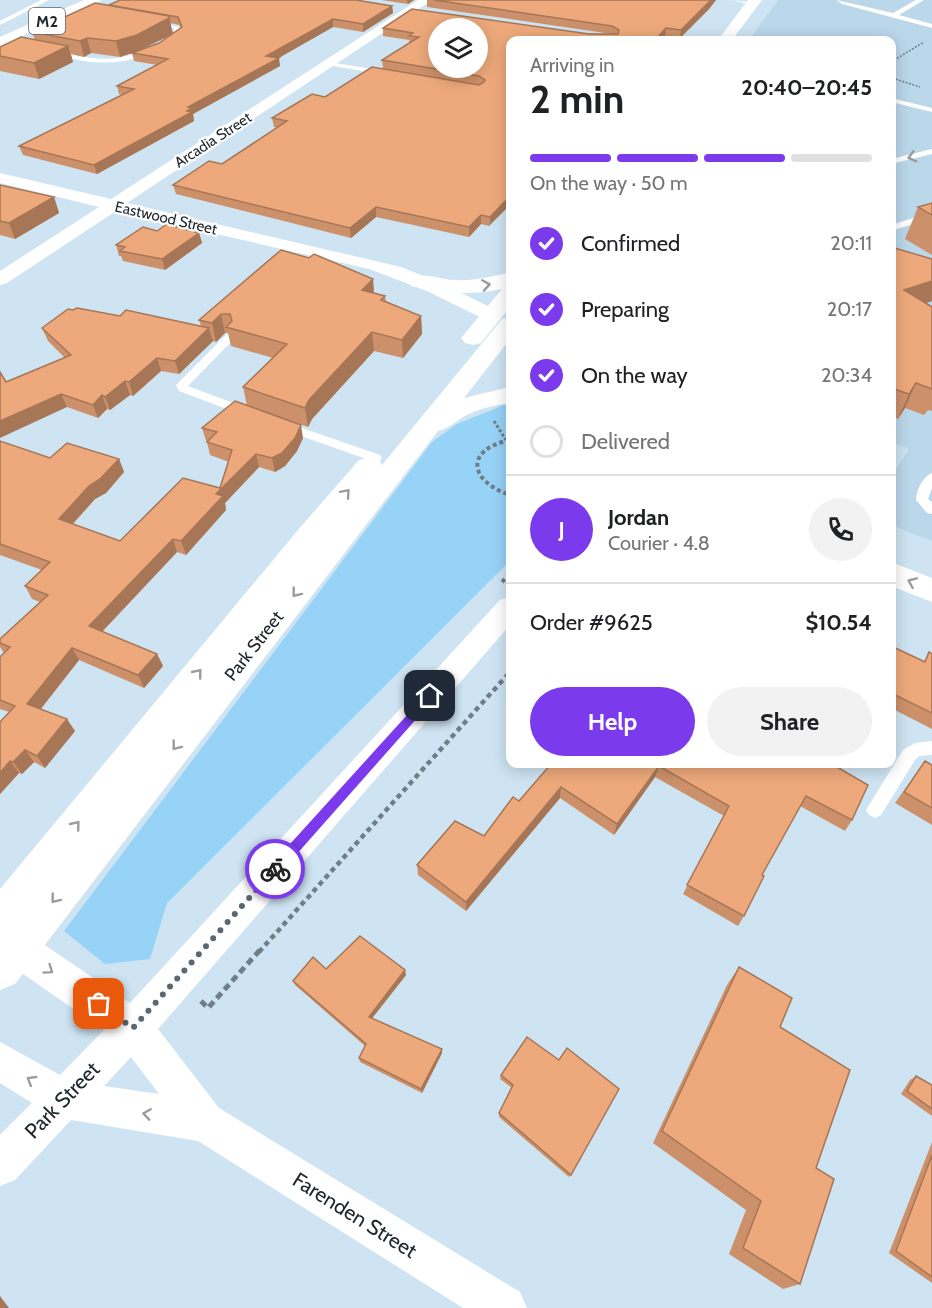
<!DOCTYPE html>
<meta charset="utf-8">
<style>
:root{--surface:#fff;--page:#f2f2f2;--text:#202124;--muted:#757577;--line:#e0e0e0;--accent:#7c3aed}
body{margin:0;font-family:Cabin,sans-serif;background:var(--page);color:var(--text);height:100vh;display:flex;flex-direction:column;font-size:22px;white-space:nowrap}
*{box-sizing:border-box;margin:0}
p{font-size:20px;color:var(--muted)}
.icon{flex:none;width:33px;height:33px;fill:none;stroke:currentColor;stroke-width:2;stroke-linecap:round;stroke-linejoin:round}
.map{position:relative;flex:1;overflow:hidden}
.panel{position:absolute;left:506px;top:36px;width:390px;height:732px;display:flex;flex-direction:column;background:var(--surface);border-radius:12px;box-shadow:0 3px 15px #0003}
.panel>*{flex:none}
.controls{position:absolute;left:428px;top:18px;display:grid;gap:12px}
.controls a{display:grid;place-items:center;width:60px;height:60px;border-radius:50%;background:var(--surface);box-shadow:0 3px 15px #0003;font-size:30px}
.pin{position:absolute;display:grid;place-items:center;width:51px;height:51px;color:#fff;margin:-26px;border-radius:12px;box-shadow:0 3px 9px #0006}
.courier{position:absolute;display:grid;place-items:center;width:60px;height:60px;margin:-30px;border:4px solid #7c3aed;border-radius:50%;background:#fff;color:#222;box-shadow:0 2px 8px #0007}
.summary em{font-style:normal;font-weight:800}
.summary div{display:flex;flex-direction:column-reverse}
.summary{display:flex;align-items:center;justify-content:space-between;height:102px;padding:0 24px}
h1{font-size:39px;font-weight:800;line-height:45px}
.bar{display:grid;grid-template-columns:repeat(4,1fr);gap:9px 6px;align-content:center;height:72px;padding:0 24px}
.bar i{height:8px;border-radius:4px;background:var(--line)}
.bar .current{background:var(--accent)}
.bar p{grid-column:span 4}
.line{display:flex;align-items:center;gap:15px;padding:0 24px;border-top:2px solid var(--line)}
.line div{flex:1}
.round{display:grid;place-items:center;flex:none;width:63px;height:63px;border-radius:32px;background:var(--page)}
ol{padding:0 24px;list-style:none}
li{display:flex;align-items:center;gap:18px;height:66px}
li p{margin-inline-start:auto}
li .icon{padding:6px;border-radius:50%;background:var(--accent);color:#fff;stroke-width:4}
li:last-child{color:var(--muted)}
li i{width:33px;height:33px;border:3px solid var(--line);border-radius:50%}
.button{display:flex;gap:12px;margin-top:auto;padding:12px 24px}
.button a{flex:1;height:69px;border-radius:36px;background:var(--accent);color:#fff;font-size:24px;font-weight:800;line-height:69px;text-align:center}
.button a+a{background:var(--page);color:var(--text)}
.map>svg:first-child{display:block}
.built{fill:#bbd7ea}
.green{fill:#97d2f7}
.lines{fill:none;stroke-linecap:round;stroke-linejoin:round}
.path-far4{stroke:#6f7e87;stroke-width:1.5;stroke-dasharray:2 1.5;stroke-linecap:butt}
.path-far3{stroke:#6f7e87;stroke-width:3;stroke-dasharray:3 2;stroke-linecap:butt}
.path-far2{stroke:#6f7e87;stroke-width:4;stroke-dasharray:4 3;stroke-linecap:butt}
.path-far1{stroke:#6f7e87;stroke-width:4.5;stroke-dasharray:5 4;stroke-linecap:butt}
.path{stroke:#6f7e87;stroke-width:5;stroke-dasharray:7 4.5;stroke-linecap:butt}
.service{fill:#fff;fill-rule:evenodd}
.minor{fill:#fff;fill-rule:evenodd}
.tertiary{fill:#fff;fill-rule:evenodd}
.primary{fill:#fff;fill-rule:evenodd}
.wall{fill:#cc916a;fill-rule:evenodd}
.shaded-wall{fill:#a67656}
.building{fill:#eda97b;stroke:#a67656;stroke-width:1.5;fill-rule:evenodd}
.oneway{stroke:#999da0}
.route{fill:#7c3aed}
.done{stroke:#5b6871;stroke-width:6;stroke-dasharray:0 10.8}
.labels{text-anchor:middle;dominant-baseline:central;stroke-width:4.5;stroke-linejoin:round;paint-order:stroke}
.far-street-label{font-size:15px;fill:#1d262b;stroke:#fff}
.shield{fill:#fff;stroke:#61676b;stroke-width:1.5}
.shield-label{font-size:16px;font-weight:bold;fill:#1d262b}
.street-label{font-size:18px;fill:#1d262b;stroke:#fff}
.near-street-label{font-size:21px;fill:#1d262b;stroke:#fff}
</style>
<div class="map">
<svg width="932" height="1308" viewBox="0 0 932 1308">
<rect width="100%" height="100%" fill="#cee4f2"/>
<!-- built -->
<polygon class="built" points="778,0 932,0 932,541 891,525 891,477 909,449 891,442 891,40 749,40"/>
<!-- green -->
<polygon class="green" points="504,405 510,406 510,561 167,903 150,959 105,964 64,931 432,442 457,424"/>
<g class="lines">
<!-- path-far4 -->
<g class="path-far4">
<polyline points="891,62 924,42"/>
<polyline points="891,75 892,78 920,87"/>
</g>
<!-- path-far3 -->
<polyline class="path-far3" points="494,421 506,440"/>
<!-- path-far2 -->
<g class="path-far2">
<path d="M510,440C464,450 469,481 510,495"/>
<polyline points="502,582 510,574"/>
</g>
<!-- path-far1 -->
<polyline class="path-far1" points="259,952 510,672"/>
<!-- path -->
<polyline class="path" points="201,1001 208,1008 260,950"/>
<!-- service -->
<g class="service">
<polygon points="41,0 49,0 0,25 0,21"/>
<polygon points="731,0 756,3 753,5"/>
<polygon points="836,0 893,13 916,0 924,0 899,15 932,24 932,28 842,4"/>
<path d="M152,21L179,27L182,36C150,60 111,68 73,59C65,58 57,56 51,53L54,51C114,64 121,62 175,35L174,29L150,24Z"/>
<polygon points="329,62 385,71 389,73 385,75 327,65"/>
<polygon points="891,98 932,108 932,112 891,102"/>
<polygon points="932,149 932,154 891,164 891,159"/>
<polygon points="932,212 932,218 891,231 891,225"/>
<polygon points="230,334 234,335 234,339 188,386 252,410 252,416 248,417 179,391 176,385 226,335"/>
<polygon points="282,421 380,455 382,458 380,461 372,461 278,428 276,425"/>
<path d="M932,473V488L928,499L932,502V514L927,513L916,500C916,491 923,476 932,473Z"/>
<polygon points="932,741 932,755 919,756 915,760 881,815 875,818 869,815 866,810 869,805 903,750 915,743"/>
</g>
<!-- minor -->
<g class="minor">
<polygon points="418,0 432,0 127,203 401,267 441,283 498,311 501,315 498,319 484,319 427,291 369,269 116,211 7,283 0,285 0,271 99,207 0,183 0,173 111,199"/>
<path d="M510,597V625L158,1029L219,1108L520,1292L527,1308H463L198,1141L71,1120L15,1180L0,1186V1135L32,1103L0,1083V1042L60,1075L104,1030L0,958V921L30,935L130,1003L500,600ZM131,1057L159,1094L104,1086Z"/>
</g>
<!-- tertiary -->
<g class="tertiary">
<polygon points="748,0 762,0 732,40 718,40"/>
<path d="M510,272V307L481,343L473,345L465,343L461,338L502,289C471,296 441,293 411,286L408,281L411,276C425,273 440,279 454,280C474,281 491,277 510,272Z"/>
<path d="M510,317V339L464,398L510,387V403C494,405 478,409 463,417C454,423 448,429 438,431L15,984L0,990V889L298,530L359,460L369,457L379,460L382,465L502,319Z"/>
<polygon points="891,562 932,578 932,602 891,586"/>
</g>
<!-- primary -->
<polygon class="primary" points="84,0 102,0 0,46 0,37"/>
</g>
<!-- wall -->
<g class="wall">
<polygon points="381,0 414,0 408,4"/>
<polygon points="427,0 716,0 709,9 680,38 665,36 510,40 489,226 481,224 469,237 376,217 351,238 176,194 173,185 222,164 277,127 274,127 272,118 325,97 383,68 382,60 409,43 409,40 383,36 383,28 612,34 427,7"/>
<path d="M110,6H392L393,13L363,32L333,27L278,58L280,66L193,114L194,121L97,174L23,155L19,146L122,95L119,94L117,86L157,65L134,61L132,53L120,57L91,53L84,57L71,54L73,62L39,79L0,71V47L35,40L32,32ZM170,23L179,25L181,28L159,43L144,49Z"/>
<polygon points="0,185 54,197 59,213 15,239 0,235"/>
<polygon points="932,203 932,255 905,239 918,207"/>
<polygon points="157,231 199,233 202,243 165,270 123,261 121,256 119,256 116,245"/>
<polygon points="891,247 932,259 932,301 926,303 932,307 932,411 928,410 924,415 905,408 898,419 891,416"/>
<polygon points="373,279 374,293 385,296 386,301 421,316 422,334 403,358 374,351 312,419 308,427 247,406 243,387 273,358 231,346 228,333 225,333 216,342 213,341 179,374 161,371 133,396 130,395 110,410 107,409 98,418 67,407 6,382 65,358 48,341 42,328 73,310 201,326 199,320"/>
<polygon points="202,428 303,438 297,451 285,466 275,472 259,467 225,503 226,510 186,555 177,552 102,632 157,654 163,666 144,688 79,660 41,709 75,731 45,768 34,762 22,774 19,773 0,794 0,722 9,712 0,709 0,657 4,653 0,647 0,639 40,602 32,599 25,586 42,570 0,555 0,441 50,458 119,459 124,472 106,493 95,499 73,524 120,541 220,488 229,462 210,455 207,442 206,441"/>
<polygon points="891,646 924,661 929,652 932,654 932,729 891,708"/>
<polygon points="925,761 932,765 932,825 895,803"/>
<polygon points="551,764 832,764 852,820 845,831 800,806 762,875 744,916 738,926 683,894 724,816 655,777 614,835 560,798 466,911 418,875 417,865 484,836 519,801"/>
<polygon points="739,967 816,1168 800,1284 783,1289 729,1254 746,1210 653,1143 727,985"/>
<polygon points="326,969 406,975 372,1018 442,1049 442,1053 422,1093 360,1062 359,1058 365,1046 295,985 293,981"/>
<polygon points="501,1075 619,1089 569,1177 499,1117 499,1113 512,1088 500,1079"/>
<polygon points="916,1076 932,1085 932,1116 901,1094 910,1080"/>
<polygon points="932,1142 932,1283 889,1253"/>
</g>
<!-- shaded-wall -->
<g class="shaded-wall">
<polygon points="407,0 414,0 408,4"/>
<polygon points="711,0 716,0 709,9 680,38 681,30"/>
<polygon points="392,6 393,13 363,32 363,24"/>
<polygon points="169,16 173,34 140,50 120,57 116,41"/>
<polygon points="333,19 333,27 270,63 279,58 280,66 193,114 194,121 97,174 94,165 188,107 266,56"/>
<polygon points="666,28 665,36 661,40 655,40"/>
<polygon points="87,38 91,53 84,57 80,41"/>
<polygon points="68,46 73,62 39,79 34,63"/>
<polygon points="510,196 510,205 489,226 490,217"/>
<polygon points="54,197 59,213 15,239 9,223"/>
<polygon points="376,207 376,217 351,238 350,228"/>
<polygon points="481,215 481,224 469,237 469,227"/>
<polygon points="199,233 202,243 165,270 162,259"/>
<polygon points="373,279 374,297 362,290"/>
<polygon points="932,281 932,301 895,314 904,290"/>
<polygon points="221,314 225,333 216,342 212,323"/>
<polygon points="421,316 422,334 403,358 402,340"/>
<polygon points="209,328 213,341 179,374 175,361"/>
<polygon points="372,332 374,351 312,419 308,427 305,408 309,400"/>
<polygon points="157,358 161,371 133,396 129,382"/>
<polygon points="125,381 130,395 110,410 105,397"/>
<polygon points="916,383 905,408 898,419 909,394"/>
<polygon points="61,394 67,407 0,438 0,421"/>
<polygon points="102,395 107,409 98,418 93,405"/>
<polygon points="301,425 303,438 297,451 285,466 275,472 272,458"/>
<polygon points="256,454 259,467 225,503 226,510 186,555 181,541 216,494"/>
<polygon points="119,459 124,472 106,493 95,499 65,532 59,519 89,486"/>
<polygon points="173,539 177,552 95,639 89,626"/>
<polygon points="72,648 79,660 35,716 27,704"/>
<polygon points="157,654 163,666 144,688 138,675"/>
<polygon points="67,719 75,731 45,768 37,756"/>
<polygon points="25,750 34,762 22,774 13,762"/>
<polygon points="10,761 19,773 0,794 0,773"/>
<polygon points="659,766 655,777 614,835 617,824"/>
<polygon points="561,787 560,798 466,911 466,902"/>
<polygon points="405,970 406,975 370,1021 369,1017"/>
<polygon points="442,1049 442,1053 422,1093 421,1089"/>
<polygon points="0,1296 9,1308 0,1308"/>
</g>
<!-- building -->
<g class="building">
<polygon points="120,0 356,0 392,6 363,24 333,19 266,56 279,58 188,107 192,108 187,111 192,112 94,165 19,146 134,89 117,86 168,59 132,53 159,43 182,27 178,17 109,5"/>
<path d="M434,0H711L681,30L666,28L655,40H510V196L490,217L481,215L469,227L376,207L350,228L173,185L209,161L222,164L287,121L272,118L312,94L325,97L372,67L479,85L484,82L485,80L479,76L382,60L419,37L409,36L413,33L383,28L412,9L589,34H618L619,30L612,26ZM438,28H477V68H438Z"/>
<polygon points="95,3 169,16 169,18 137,35 116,41 87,38 80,41 32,32"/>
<polygon points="21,37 68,46 34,63 0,56 0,47"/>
<polygon points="0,185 54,197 9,223 0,221"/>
<polygon points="932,203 932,215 918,207"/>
<polygon points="167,224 199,233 162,259 120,251 125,247 116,245 143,227 157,231"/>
<polygon points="891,247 932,259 932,281 904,290 932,307 932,389 916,383 909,394 891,388"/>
<polygon points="281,250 309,258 314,254 373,279 362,290 385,296 381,300 421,316 402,340 372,332 309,400 305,408 243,387 287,344 226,327 232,321 230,314 221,314 212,323 199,320"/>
<polygon points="77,308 120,316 126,310 209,328 175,361 157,358 129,382 125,381 105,397 102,395 93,405 61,394 0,421 0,372 6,382 71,355 42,328 68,309 73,310"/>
<polygon points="235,401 301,425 295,438 282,453 272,458 256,454 216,494 223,496 181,541 173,539 89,626 157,654 138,675 72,648 27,704 67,719 37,756 25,750 13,762 10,761 0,773 0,722 15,706 0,700 0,657 10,647 0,643 0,639 48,595 25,586 50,562 0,544 0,441 50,458 67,443 119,459 100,479 89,486 59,519 120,541 183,478 220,488 232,450 207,442 217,432 202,428"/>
<polygon points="891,646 925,662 929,652 932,654 932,713 891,693"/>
<polygon points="925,761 932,765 932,808 904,792"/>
<polygon points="551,764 832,764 868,785 852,820 806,796 762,875 764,876 744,916 687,885 729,806 659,766 617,824 561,787 466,902 417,865 455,821 484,836 513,797 519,801"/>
<polygon points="360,936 405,970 369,1017 442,1049 421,1089 359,1058 366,1044 293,981 313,957 326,969"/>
<polygon points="739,967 792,998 780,1027 850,1070 816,1168 834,1179 800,1284 743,1248 761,1201 662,1131"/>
<polygon points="527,1037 559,1060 567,1048 619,1089 571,1175 499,1113 513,1085 501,1075"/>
<polygon points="916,1076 932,1085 932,1109 907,1091"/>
<polygon points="932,1155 932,1277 896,1251"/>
</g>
<!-- one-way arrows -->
<defs><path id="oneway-chevron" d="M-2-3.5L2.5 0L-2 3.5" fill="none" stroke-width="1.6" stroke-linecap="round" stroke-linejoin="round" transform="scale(1.5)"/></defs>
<g class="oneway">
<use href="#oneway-chevron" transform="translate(912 157) rotate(165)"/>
<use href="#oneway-chevron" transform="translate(486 285) rotate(-9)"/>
<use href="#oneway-chevron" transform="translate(346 493) rotate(-49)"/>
<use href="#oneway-chevron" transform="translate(912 582) rotate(-157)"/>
<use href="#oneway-chevron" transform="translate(296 593) rotate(128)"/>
<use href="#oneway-chevron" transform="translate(198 673) rotate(-51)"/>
<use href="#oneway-chevron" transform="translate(176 746) rotate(128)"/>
<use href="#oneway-chevron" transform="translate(76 825) rotate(-51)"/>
<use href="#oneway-chevron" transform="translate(55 899) rotate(128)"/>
<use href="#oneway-chevron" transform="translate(49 970) rotate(35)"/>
<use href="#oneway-chevron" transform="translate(31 1080) rotate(-149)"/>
<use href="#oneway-chevron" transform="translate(147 1114) rotate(-172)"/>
</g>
<!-- route -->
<polygon class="route" points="430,692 435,696 434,699 280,873 271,873 271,865 427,693"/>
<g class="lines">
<!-- done -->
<polyline class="done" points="99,1004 133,1028 275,869"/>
</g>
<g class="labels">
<!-- far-street labels -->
<g class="far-street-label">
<text transform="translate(213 140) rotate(-33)">Arcadia Street</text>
<text transform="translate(166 218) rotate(13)">Eastwood Street</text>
</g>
<!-- shield labels -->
<rect class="shield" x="29" y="8" width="36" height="26" rx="4.5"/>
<g class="shield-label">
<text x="47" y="21">M2</text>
</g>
<!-- street labels -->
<g class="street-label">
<text transform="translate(254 646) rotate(-52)">Park Street</text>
</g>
<!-- near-street labels -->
<g class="near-street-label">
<text transform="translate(62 1100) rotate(-46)">Park Street</text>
<text transform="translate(355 1215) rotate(32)">Farenden Street</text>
</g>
</g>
</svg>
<div class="controls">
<a><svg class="icon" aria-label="layers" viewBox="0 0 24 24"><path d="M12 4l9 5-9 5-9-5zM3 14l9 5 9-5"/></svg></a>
</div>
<div class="pin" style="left:99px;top:1004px;background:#ea580c"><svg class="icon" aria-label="bag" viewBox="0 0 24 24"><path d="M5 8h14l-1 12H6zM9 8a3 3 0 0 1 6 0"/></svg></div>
<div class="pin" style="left:430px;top:696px;background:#1f2937"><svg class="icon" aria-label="home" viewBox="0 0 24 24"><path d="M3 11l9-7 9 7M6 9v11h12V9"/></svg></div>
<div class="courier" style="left:275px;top:869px"><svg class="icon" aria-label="bike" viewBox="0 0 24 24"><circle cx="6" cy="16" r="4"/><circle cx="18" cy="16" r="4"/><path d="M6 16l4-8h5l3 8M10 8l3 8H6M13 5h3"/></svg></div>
<section class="panel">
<div class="summary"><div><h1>2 min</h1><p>Arriving in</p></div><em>20:40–20:45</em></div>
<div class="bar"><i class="current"></i><i class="current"></i><i class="current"></i><i></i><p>On the way · 50 m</p></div>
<ol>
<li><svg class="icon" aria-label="check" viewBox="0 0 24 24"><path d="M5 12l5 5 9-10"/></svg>Confirmed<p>20:11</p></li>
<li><svg class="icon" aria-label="check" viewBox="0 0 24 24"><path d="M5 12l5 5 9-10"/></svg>Preparing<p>20:17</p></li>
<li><svg class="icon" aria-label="check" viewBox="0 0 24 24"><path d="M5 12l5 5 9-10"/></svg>On the way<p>20:34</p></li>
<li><i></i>Delivered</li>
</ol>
<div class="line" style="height:108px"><b class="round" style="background:var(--accent);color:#fff">J</b><div><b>Jordan</b><p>Courier · 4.8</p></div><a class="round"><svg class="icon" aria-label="phone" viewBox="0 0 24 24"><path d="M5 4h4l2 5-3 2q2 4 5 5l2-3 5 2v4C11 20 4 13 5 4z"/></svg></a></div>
<div class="line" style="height:78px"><div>Order #9625</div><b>$10.54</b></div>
<div class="button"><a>Help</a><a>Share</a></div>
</section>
</div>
